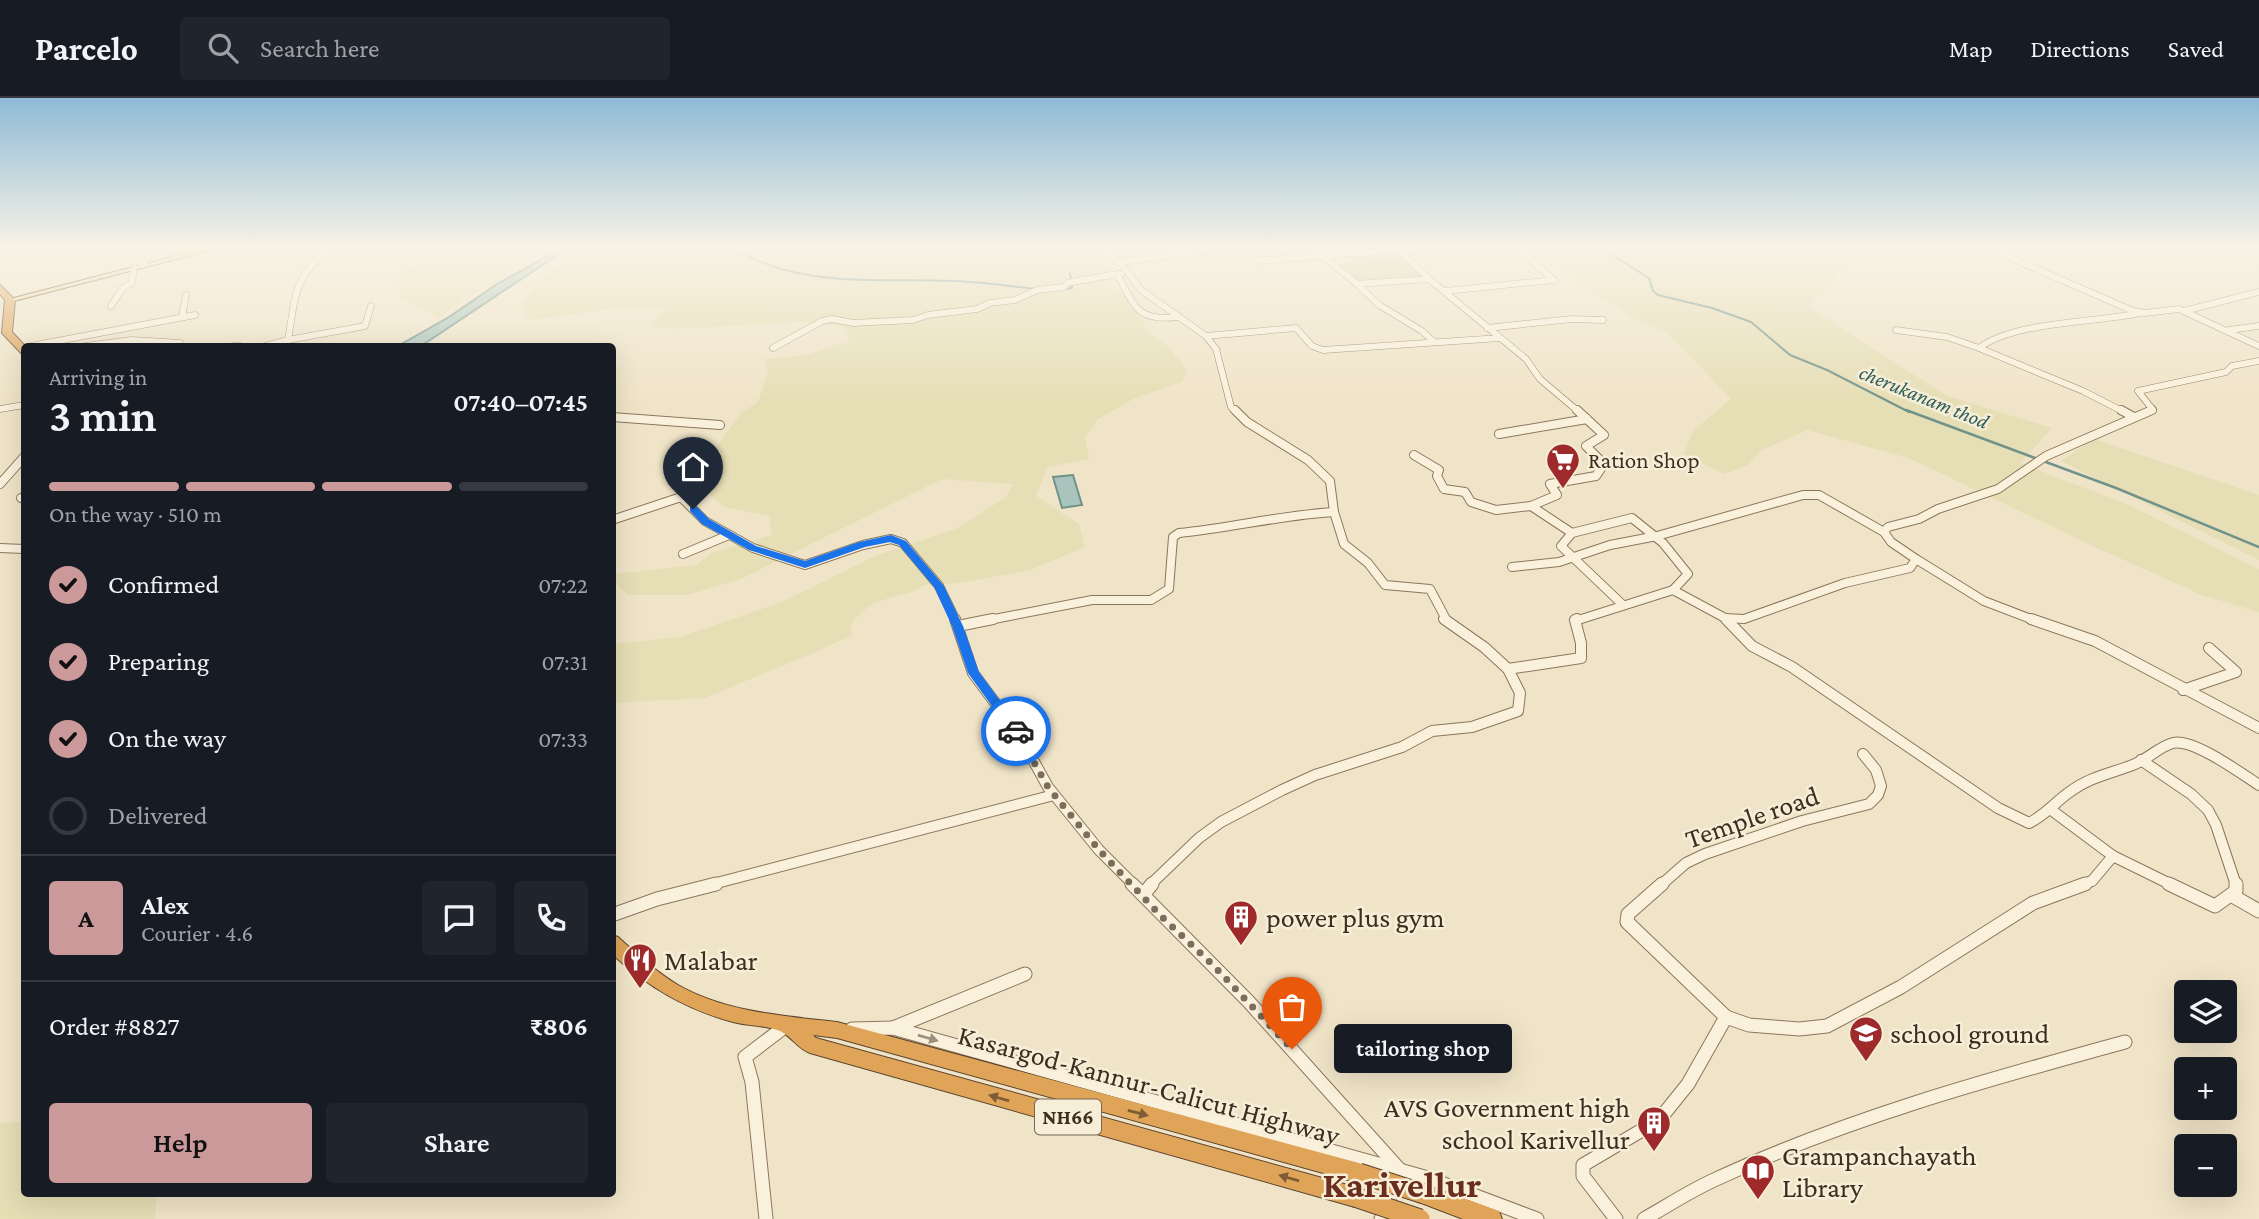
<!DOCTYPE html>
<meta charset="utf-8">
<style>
:root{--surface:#171b24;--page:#20242c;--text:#f1f3f6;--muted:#9ea1a6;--line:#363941;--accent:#cc999b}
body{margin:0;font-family:"Crimson Pro",serif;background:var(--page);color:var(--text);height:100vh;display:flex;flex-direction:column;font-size:26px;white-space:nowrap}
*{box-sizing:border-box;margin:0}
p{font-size:23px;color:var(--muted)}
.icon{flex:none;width:38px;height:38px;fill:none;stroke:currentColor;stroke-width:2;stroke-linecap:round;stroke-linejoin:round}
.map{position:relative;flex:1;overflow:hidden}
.sheet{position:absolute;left:21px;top:245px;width:595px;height:854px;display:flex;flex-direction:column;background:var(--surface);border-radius:7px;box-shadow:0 7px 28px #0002}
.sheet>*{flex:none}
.controls{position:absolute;left:2174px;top:882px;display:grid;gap:14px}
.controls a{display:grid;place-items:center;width:63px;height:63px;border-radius:7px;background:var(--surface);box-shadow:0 7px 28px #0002;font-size:35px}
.pin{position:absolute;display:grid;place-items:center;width:60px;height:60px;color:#fff;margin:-72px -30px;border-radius:50% 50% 50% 0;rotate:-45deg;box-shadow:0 0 7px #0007}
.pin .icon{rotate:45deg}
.courier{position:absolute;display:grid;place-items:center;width:70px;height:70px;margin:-35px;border:5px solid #1a73e8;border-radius:50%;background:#fff;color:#222;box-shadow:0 2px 9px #0007}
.bubble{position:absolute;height:49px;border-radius:7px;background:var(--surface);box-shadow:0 7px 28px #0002;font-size:23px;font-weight:600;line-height:49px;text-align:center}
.overview em{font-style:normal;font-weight:600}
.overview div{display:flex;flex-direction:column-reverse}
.overview{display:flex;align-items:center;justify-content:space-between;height:119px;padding:0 28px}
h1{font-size:46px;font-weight:600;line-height:52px}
.bar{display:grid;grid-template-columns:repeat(4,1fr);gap:10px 7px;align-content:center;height:84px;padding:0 28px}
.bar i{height:9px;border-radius:5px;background:var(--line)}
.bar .current{background:var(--accent)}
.bar p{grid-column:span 4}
.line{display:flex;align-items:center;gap:18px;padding:0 28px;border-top:2px solid var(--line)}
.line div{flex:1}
.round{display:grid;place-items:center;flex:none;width:74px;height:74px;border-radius:7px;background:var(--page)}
ol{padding:0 28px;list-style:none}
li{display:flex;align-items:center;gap:21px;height:77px}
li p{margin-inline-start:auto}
li .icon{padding:7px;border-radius:50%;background:var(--accent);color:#111;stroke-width:4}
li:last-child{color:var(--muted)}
li i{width:38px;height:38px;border:4px solid var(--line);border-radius:50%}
.action{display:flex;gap:14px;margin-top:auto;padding:14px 28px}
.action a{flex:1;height:80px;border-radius:7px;background:var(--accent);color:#111;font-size:28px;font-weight:600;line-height:80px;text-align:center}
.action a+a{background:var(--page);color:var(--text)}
header{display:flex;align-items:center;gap:42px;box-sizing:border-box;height:98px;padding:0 35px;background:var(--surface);border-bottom:2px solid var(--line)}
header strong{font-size:33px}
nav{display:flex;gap:38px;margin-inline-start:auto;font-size:24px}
.search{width:490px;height:63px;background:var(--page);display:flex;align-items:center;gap:18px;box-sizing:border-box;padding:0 24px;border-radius:7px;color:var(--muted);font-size:26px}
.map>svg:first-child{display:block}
.farmland{fill:#e6deb5}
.green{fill:#c9cf9b}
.water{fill:#a9c4bc;stroke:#6f938a;stroke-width:2}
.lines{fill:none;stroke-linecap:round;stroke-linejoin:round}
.stream-far1{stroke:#6f938a;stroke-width:2}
.stream{stroke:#6f938a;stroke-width:2.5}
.minor-far3-casing{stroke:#8d765c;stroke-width:7}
.minor-far2-casing{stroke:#8d765c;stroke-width:10}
.minor-far1-casing{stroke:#8d765c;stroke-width:12}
.minor-casing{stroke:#8d765c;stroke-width:15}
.major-casing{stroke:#5b4430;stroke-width:2}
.highway-casing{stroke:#5b4430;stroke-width:2}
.minor-far3{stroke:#faf1dc;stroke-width:6}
.minor-far2{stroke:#faf1dc;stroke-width:8}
.minor-far1{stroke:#faf1dc;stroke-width:10}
.minor{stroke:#faf1dc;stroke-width:13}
.major{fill:#f3d9a0;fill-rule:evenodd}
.highway{fill:#e0a458;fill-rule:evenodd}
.highway-bridge-casing{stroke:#5b4430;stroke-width:21;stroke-linecap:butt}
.highway-bridge{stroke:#e0a458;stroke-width:19}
.oneway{fill:#9c907e}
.oneway2{fill:#7e5d36}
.route{fill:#1a73e8}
.done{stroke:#7c6e5b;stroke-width:7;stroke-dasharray:0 12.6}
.labels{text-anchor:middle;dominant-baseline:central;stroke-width:5;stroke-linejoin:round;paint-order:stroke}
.far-water-label{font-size:21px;font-style:italic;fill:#2f5d5a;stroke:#f7eed8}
.shield{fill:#f7eed8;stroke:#756857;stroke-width:2}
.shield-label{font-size:21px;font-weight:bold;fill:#3d2e20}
.poi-label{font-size:23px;fill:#3d2e20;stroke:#f7eed8;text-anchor:start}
.near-street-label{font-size:28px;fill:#3d2e20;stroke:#f7eed8}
.near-poi-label{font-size:28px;fill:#3d2e20;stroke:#f7eed8;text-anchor:start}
.near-district-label{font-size:37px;font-weight:bold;fill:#6b2e1e;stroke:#f7eed8}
</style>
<header>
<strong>Parcelo</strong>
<div class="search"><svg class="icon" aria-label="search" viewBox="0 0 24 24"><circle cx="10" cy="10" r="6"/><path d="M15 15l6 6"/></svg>Search here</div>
<nav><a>Map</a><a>Directions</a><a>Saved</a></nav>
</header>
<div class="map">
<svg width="2259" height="1121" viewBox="0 0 2259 1121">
<rect width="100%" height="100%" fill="#f0e4c8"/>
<!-- farmland -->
<g class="farmland">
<polygon points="401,148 549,148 498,184 465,200 438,221 428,213 399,201 398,178 416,167"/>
<polygon points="664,148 773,148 825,162 856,159 905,162 983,148 1040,148 1097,169 1139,213 1148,235 1168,248 1187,272 1182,284 1133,301 1098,321 1085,339 1089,361 1047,369 1036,398 1079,426 1085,449 1030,472 960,485 924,487 912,494 892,499 870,507 854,522 850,529 852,537 809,557 704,600 613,605 613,546 680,539 782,504 875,458 958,430 1006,399 1013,386 942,381 741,481 687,497 627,497 613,481 613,476 697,467 712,455 772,437 769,418 724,409 697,385 708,361 741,315 758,304 768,274 765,261 807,257 850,243 842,228 803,224 672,231 651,228 664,209 622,210 529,222 522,207 536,186 563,163 586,154"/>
<polygon points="1536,148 1809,148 1818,151 1843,166 1828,191 1807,208 1947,298 2052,330 2020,365 2126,406 2259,471 2259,514 2202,497 2095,449 1909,360 1836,340 1807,332 1762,352 1746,368 1724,376 1684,356 1693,333 1731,301 1668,235 1635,221 1582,188 1558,163"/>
<polygon points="2094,341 2259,397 2259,462 2061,363"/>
<polygon points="24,1024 24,1096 157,1096 155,1121 0,1121 0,1025"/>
</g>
<!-- green -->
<polygon class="green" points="1397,153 1423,178 1361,184 1340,166 1353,163 1348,155"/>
<!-- water -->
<g class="water">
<polygon points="558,148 571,148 421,248 398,248 449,219 497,186 541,162"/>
<polygon points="1073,377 1082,407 1062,410 1053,379"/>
</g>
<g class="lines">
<!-- stream-far1 -->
<g class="stream-far1">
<path d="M721,148C744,154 762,167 785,172C841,187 898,180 955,183C982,184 1009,188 1035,191"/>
<polyline points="1598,148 1649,180 1653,193 1658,197 1712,210 1751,224 1790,257 1827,272 1909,314"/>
<polyline points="1066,191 1072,190 1070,175"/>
</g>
<!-- stream -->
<polyline class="stream" points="1906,312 2116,390 2259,449"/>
<!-- minor-far3 casing -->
<g class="minor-far3-casing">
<g id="minor-far3">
<polyline points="153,148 154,151 189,148"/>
<polyline points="1099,148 1120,164 1141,192 1206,238 1216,251 1231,309 1236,314"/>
<polyline points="1311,148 1357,186 1429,181 1526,261 1540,281 1579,314"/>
<polyline points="1984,148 2133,213 2145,215 2179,211 2259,248"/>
<polyline points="1399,152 1429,181"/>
<polyline points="1401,153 1517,150 1554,182 1445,193"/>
<polyline points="1257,163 1400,152"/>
<polyline points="1120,164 1241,148"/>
<polyline points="142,167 154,151"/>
<path d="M1121,176H1117C1135,208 1136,224 1178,219"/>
<polyline points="1357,186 1379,207 1422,233 1433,243"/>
<polyline points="111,208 122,191 132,184 134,169"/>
<polyline points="2184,213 2259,194"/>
<polyline points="182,219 186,197"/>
<polyline points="1487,230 1572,221 1603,222"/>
<polyline points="1896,232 1947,239 1979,250"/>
<polyline points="2229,232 2259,228"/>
<polyline points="1206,238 1296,230 1312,248 1323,252 1500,240"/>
<polyline points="288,242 365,228 371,208"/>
<polyline points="31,248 195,217"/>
<polyline points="85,248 132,242 180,245 179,248"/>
<polyline points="233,248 240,248"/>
<path d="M265,248L288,242C296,196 293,176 335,148"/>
<polyline points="773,250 822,223 832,221 853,225 913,222 928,217 977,211 990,205 1015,202 1037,192 1064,189 1067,185 1117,176"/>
<polyline points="0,311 24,307"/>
<path d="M2124,314L2083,293L1979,250C2015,223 2095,225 2140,215"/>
<polyline points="2148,314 2153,312 2138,293 2226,274 2232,268 2259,263"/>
</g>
</g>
<!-- minor-far2 casing -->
<g class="minor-far2-casing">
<g id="minor-far2">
<polyline points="1235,312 1247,324 1308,362 1330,383 1334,414 1344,446 1368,465 1385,487 1430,491 1447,523"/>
<polyline points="1577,312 1604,337 1586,348 1604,366 1596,378 1550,386 1557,397 1531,408 1572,435 1561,448 1623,507"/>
<polyline points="2121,312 2132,318"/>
<polyline points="612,319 720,327"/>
<polyline points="1499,336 1587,321"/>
<polyline points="1414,357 1439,372 1437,378 1444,391 1465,394 1471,404 1496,412 1531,408"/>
<polyline points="0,386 24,359"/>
<polyline points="21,400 24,399"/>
<polyline points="612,422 681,399 705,423 753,450 805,467 863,447 891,441 903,445 939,488 956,523"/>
<polyline points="1572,435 1632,420 1663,445 1688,476 1673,492"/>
<polyline points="0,450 24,451"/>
<polyline points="683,456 729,437"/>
<polyline points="1916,461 1984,503 2036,523"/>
<polyline points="1512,469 1559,464 1610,447 1657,438 1803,397 1819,397 1884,434"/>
<polyline points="1725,520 1728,523"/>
<path d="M984,523L1092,502H1151L1169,491L1173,439L1179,435C1231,430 1282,417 1334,414"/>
<polyline points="1575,523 1673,492 1725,520 1744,521 1845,485 1910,470 1916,461 1891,444 1884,434 1888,429 1919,421 1938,411 1998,391 2046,358 2152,312"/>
</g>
</g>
<!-- minor-far1 casing -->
<g class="minor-far1-casing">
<g id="minor-far1">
<polyline points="955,521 973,575 1021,640 1048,689 1099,752 1134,787"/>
<polyline points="1444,521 1484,549 1508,571"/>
<path d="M1726,521L1752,548L1792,569L1998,710L2029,725C2046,717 2056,703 2071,693C2091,678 2114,675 2135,666C2148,661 2160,648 2173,645C2193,640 2242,676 2259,687"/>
<polyline points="2031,521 2095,543 2259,630"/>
<polyline points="958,528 993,521"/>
<polyline points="2183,592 2236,574 2209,550"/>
<polyline points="2141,662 2191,696 2208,712 2216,727 2236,787"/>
<polyline points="2050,711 2113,758 2172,787"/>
<polyline points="709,787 1054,697"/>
<polyline points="1150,787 1199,740 1221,724 1282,692 1315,677 1402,649 1432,633 1472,629 1518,613 1520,595 1508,571 1581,560 1581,545 1575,522 1577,521"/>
<polyline points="1661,787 1686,765 1705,756 1802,723 1869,706 1878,697 1881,688 1876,672 1863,656"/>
<polyline points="2080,787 2092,783 2113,758"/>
</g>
</g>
<!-- minor casing -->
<g class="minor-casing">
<g id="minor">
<polyline points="1132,786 1143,797"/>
<polyline points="1152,786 1143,797 1249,904 1400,1072 1381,1121"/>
<polyline points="1662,786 1628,816 1627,824 1726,919"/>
<polyline points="2169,786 2215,808 2236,793 2236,786"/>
<polyline points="2231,797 2259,813"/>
<polyline points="612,817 657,801 716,786"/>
<polyline points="893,930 1025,876"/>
<polyline points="852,931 893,930 1428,1080 1537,1121"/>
<polyline points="766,1121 752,984 745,959 787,927"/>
<polyline points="1616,1121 1583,1078 1583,1067 1659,1022 1688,986 1726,919 1749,927 1799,931 1827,928 1901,889 2033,805 2085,786"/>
<path d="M1644,1121C1667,1108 1690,1093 1714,1082C1845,1021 1986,982 2125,944"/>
</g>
</g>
<!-- major casing -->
<g class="major-casing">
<polygon id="major" points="214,148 227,148 10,204 6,202"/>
</g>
<!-- highway casing -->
<g class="highway-casing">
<g id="highway">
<polygon points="0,187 15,202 12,234 25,248 24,256 21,255 2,235 5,202 0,196"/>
<path d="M612,837L618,839C637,856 656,874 678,887C725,914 784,918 837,924L1359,1065L1366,1068L1369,1075L1366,1082L1359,1085L837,940L813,937L816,940L1355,1089L1363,1092L1366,1099L1363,1106L1355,1109L810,955C798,951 791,938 780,933C766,927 747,928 733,924C685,911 648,889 612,856Z"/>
<polygon points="1424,1086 1499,1113 1502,1121 1463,1121 1416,1103 1413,1096 1416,1089"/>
</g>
</g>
<!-- minor-far3 -->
<use href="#minor-far3" class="minor-far3"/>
<!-- minor-far2 -->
<use href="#minor-far2" class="minor-far2"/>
<!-- minor-far1 -->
<use href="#minor-far1" class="minor-far1"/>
<!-- minor -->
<use href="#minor" class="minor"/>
<!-- major -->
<use href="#major" class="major"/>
<!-- highway -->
<use href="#highway" class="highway"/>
<!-- highway-bridge casing -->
<g class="highway-bridge-casing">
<g id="highway-bridge">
<polyline points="1359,1075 1424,1096"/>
<polyline points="1355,1099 1420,1121"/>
</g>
</g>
<!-- highway-bridge -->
<use href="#highway-bridge" class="highway-bridge"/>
</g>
<!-- one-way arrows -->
<defs><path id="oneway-solid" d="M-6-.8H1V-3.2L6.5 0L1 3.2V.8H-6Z" transform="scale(1.75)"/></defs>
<use class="oneway" href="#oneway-solid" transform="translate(928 940) rotate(16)"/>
<g class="oneway2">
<use href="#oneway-solid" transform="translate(999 1000) rotate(-164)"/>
<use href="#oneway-solid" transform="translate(1138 1015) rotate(15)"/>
<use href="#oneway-solid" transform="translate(1289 1080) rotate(-164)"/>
</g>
<!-- sky -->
<linearGradient id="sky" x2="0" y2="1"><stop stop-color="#8fbad6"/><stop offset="0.49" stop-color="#f8f3e6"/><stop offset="1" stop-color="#f8f3e6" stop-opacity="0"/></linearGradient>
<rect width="2259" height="305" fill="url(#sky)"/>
<!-- route -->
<polygon class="route" points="690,409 697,409 709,421 756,448 805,463 859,444 891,437 906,443 944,488 963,528 979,574 1020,630 1020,636 1012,636 968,575 952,528 934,489 899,447 890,444 865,449 805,470 749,452 702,426 690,413"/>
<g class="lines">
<!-- done -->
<polyline class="done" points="1016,633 1048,689 1099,752 1161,818 1214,868 1292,951"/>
</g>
<!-- icons -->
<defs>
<g id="supermarket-pin" transform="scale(1.75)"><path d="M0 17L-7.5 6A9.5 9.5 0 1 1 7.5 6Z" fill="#9e2a2b" stroke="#f7eed8"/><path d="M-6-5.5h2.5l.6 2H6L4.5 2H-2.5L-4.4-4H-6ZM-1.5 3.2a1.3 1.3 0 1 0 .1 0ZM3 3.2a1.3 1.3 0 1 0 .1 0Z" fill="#fff"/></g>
<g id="building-pin" transform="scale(1.75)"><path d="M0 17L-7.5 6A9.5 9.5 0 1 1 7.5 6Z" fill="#9e2a2b" stroke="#f7eed8"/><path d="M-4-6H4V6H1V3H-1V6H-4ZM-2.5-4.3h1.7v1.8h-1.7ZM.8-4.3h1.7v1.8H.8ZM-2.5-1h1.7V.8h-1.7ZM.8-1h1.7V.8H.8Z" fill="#fff"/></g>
<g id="restaurant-pin" transform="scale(1.75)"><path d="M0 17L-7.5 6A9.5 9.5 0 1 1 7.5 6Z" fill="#9e2a2b" stroke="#f7eed8"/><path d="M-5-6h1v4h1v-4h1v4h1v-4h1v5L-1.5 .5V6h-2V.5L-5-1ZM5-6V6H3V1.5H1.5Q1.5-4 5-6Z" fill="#fff"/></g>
<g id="school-pin" transform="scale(1.75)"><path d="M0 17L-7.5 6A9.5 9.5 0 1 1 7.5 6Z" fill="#9e2a2b" stroke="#f7eed8"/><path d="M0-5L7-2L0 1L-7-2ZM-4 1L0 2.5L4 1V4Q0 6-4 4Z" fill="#fff"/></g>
<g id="library-pin" transform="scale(1.75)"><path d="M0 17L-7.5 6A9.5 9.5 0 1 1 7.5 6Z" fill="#9e2a2b" stroke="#f7eed8"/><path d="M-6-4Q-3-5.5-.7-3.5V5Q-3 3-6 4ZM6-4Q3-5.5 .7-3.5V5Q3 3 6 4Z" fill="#fff"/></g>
</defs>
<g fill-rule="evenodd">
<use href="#supermarket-pin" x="1563" y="362"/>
<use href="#building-pin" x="1241" y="819"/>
<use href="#restaurant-pin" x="640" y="862"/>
<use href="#school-pin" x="1866" y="935"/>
<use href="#building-pin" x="1654" y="1025"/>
<use href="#library-pin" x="1758" y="1073"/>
</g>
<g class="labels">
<!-- far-water labels -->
<g class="far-water-label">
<text transform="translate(1924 299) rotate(22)">cherukanam thod</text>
</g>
<!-- shield labels -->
<rect class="shield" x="1035" y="1001.5" width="66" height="35" rx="5"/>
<g class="shield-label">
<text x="1068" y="1019">NH66</text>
</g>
<!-- poi labels -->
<g class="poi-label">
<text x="1588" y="362">Ration Shop</text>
</g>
<!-- near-street labels -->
<g class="near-street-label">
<text transform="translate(1752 719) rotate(-19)">Temple road</text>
<text transform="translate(1149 987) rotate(15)">Kasargod-Kannur-Calicut Highway</text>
</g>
<!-- near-poi labels -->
<g class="near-poi-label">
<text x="1266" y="819">power plus gym</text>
<text x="664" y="862">Malabar</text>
<text x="1890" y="935">school ground</text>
<text x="1630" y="1009" text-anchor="end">AVS Government high<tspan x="1630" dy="32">school Karivellur</tspan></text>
<text x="1782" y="1057">Grampanchayath<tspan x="1782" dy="32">Library</tspan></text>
</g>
<!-- near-district labels -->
<g class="near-district-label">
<text x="1402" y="1086">Karivellur</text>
</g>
</g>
</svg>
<div class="controls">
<a><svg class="icon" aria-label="layers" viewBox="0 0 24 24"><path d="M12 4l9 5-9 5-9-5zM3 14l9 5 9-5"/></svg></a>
<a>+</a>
<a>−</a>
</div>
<div class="pin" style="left:1292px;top:951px;background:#ea580c"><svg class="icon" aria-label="bag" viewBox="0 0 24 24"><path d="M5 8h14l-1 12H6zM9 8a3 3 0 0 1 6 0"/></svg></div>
<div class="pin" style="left:693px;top:411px;background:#1f2937"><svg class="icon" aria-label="home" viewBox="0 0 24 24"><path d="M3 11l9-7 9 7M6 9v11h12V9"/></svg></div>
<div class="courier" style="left:1016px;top:633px"><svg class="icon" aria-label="car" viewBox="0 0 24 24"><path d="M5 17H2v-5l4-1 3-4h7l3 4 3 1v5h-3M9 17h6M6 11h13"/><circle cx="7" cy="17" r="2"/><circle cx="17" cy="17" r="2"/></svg></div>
<div class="bubble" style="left:1334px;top:926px;width:178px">tailoring shop</div>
<section class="sheet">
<div class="overview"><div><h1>3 min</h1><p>Arriving in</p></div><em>07:40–07:45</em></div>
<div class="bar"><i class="current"></i><i class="current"></i><i class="current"></i><i></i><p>On the way · 510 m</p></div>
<ol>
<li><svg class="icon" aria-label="check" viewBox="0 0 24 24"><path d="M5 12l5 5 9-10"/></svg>Confirmed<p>07:22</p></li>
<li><svg class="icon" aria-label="check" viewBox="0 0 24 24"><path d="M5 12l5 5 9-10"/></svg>Preparing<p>07:31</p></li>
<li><svg class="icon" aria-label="check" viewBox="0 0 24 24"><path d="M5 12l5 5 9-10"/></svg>On the way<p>07:33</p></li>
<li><i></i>Delivered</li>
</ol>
<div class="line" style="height:126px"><b class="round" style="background:var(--accent);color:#111">A</b><div><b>Alex</b><p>Courier · 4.6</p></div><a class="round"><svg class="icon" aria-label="chat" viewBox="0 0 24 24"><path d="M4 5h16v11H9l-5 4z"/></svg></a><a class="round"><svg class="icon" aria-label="phone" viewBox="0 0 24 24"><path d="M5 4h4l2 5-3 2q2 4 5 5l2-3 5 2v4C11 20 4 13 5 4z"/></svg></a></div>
<div class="line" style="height:91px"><div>Order #8827</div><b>₹806</b></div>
<div class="action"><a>Help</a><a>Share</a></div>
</section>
</div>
